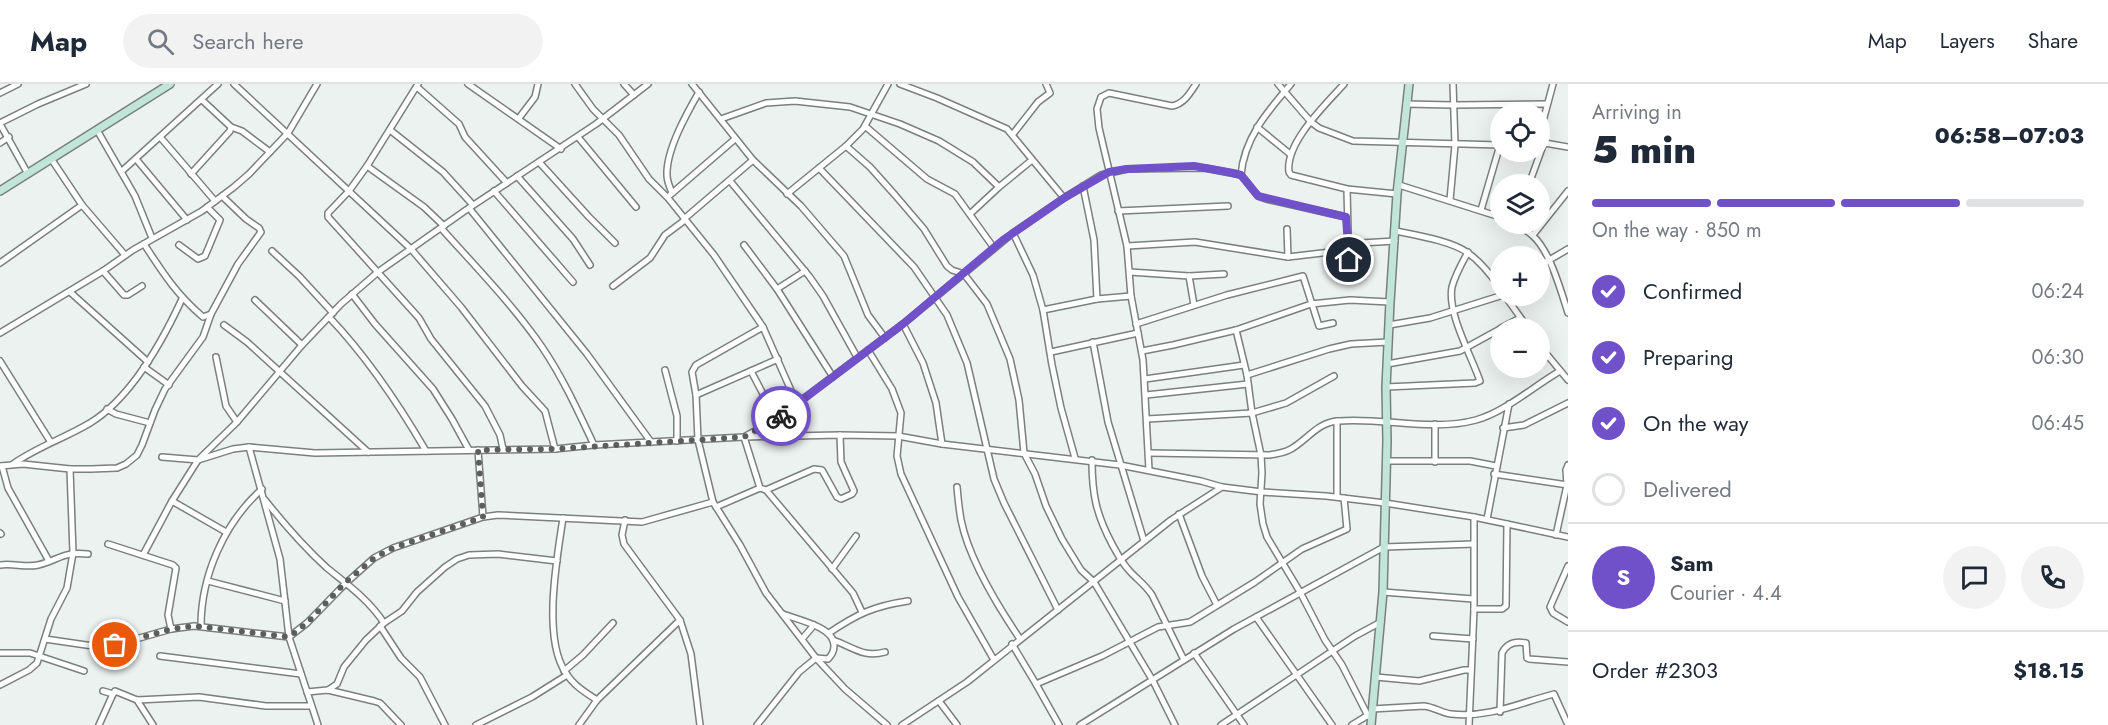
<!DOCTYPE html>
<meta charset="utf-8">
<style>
:root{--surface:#fff;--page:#f2f2f3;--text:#1f2937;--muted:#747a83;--line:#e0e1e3;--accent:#7151ca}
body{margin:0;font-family:Jost,sans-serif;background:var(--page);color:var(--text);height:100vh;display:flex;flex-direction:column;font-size:22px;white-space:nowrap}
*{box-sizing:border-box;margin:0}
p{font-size:20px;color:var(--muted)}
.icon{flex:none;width:33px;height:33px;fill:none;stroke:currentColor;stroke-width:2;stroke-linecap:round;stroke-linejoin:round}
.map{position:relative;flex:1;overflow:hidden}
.sheet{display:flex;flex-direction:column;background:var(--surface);width:540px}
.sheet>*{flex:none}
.buttons{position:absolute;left:1490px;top:18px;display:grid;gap:12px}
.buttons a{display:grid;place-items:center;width:60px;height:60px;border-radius:50%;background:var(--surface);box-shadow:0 6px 24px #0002;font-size:30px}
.pin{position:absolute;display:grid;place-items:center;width:51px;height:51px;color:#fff;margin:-26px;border:3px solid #fff;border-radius:50%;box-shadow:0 2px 6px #0007}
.courier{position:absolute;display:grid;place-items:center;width:60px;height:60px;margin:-30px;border:4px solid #7151ca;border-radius:50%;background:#fff;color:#222;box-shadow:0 2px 8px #0007}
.summary em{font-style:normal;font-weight:800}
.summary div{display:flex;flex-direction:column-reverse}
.summary{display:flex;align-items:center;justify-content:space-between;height:102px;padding:0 24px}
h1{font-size:39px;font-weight:800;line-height:45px}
.bar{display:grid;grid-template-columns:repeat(4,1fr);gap:9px 6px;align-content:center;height:72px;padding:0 24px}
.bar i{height:8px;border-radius:4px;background:var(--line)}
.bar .on{background:var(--accent)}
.bar p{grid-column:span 4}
.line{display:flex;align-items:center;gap:15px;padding:0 24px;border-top:2px solid var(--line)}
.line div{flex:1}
.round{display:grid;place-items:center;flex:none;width:63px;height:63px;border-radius:32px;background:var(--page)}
ol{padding:0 24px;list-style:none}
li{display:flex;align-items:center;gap:18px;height:66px}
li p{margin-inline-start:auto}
li .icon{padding:6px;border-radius:50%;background:var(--accent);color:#fff;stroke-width:4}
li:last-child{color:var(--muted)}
li i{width:33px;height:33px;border:3px solid var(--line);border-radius:50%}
header{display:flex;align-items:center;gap:36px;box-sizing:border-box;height:84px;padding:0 30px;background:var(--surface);border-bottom:2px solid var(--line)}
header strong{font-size:28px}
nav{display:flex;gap:33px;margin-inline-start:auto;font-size:21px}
.search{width:420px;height:54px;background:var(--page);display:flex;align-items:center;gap:15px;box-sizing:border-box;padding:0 21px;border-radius:33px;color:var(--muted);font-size:22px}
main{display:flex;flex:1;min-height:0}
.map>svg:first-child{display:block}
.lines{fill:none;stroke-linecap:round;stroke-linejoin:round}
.street-casing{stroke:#7a807d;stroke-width:8}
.secondary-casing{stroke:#7a807d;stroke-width:10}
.street{stroke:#fff;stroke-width:5}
.secondary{stroke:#c2e5da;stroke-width:7}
.done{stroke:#5b5e5d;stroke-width:6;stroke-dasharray:0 10.8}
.route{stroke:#7151ca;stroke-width:8}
</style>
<header>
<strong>Map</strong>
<div class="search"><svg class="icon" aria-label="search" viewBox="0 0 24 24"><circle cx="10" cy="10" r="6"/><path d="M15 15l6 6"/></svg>Search here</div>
<nav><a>Map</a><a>Layers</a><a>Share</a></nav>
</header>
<main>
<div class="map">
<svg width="1568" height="641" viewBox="0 0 1568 641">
<rect width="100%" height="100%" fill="#ecf2f0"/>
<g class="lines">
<!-- street casing -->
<g class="street-casing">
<g id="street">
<polyline points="234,0 411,165 461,223 522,302 545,327 555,365"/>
<polyline points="418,0 367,82 349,107 328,129 328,133 419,234 431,255 485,322 500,351 503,365"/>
<polyline points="468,0 561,65"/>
<polyline points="575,0 593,25 619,51 649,95 668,114 714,171 763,243 797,320"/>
<polyline points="624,0 634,11"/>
<polyline points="692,0 753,76 801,122 844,172 868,231 885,254"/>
<polyline points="900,0 937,14 1007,45 1064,114"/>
<polyline points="1278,0 1311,38 1319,44 1353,57 1500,61"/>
<path d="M1344,0C1325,21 1285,59 1289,88L1291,91L1347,105L1397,110"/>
<polyline points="417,3 459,40 465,53 507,99"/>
<polyline points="0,9 18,0"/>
<polyline points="1406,20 1453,21 1547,20"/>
<polyline points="519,34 535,13 538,0"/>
<polyline points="721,35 766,19 795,17 850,23 900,40 939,57 973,78 999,103"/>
<polyline points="0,39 38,20 86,0"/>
<polyline points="0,40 28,90"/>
<polyline points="865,42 927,95 955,110 994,164"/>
<polyline points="231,43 242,47 270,68"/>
<polyline points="1257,43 1290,70"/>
<polyline points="97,46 135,112 152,154"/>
<polyline points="390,46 443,88 473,121"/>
<polyline points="1013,50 1038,18 1050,9 1046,0"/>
<polyline points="1539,52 1553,0"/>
<polyline points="578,53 636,123"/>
<polyline points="161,54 215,117"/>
<polyline points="1539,58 1568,63"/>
<polyline points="0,59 9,53"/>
<polyline points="846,62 870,83 895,111 924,145 947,182 952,186 964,190 987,220 1010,275 1019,316 1024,369 1035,390 1046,422 1062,455 1081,486 1094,498 1153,597 1175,641"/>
<polyline points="136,75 187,136"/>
<polyline points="52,76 82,121 125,171"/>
<polyline points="539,78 589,133 615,159"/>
<polyline points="367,82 424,123 444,142"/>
<polyline points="819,84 914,183 947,231 967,279 994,395 1004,419 1058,526"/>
<polyline points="122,87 218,0"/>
<polyline points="191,90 230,47 231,43 202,16"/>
<path d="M1241,91C1244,54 1268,27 1291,0"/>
<polyline points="517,92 573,155 590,181"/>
<polyline points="730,97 809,192 823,212 857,273"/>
<polyline points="1529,100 1544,59"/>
<polyline points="1399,101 1500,133"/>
<polyline points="1083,102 1094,156 1097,215"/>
<polyline points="1347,105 1349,190"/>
<polyline points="494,107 573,198"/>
<path d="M672,109C670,103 667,98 667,91C666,66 687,29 699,8"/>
<polyline points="787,110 846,62 863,45 888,0"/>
<polyline points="670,111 735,55"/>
<polyline points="1450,116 1455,61 1453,0"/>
<polyline points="469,124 587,270 651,358"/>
<polyline points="1481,126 1500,61"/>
<polyline points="1118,127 1228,122"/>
<polyline points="970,130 999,103 1032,76"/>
<polyline points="684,135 753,76"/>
<path d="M1513,140C1520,143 1528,147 1533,152C1550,167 1561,207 1568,229"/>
<path d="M441,144C475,182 513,221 542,263C563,294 578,327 594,361"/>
<polyline points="1287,145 1288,173"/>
<path d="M1396,147C1415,151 1452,157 1468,169C1481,178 1491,191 1500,204"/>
<polyline points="1013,149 1033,191 1043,226 1052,281 1061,324 1075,374"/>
<polyline points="1533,151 1568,107"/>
<path d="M144,160C163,189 176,210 203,233L211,230L238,180L261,148L259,144L246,135L222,112"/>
<polyline points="179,161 198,175 205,172 220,136 207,123"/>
<polyline points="744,161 777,205 833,293"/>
<polyline points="1127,162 1195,158 1288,173 1339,167 1352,161 1361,159 1395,157"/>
<polyline points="272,167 299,192 333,229"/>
<polyline points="0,179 82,121"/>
<polyline points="1539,182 1568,165"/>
<polyline points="103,187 124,211 128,211 142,202"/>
<polyline points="1130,188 1189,192 1224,190"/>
<polyline points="1189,192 1194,221"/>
<polyline points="613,202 650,174 665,151 685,136"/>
<polyline points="777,205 805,187"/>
<polyline points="70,208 148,278"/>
<polyline points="352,210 375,240 433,305 452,335 469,366"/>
<polyline points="1505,212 1528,244"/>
<polyline points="255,216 302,261"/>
<polyline points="1043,226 1097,215 1131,212"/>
<path d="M329,233C367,273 398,319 426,367"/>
<polyline points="903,240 923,279 936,319 942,360"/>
<polyline points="1136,240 1227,211 1303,192 1319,242 1333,239"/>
<polyline points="224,241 247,258 368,368"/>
<polyline points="1389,241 1430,234 1500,212"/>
<polyline points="1501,244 1520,234"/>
<polyline points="1236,246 1247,291 1252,329 1261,371 1262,389 1260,420 1263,440 1267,453 1300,508 1325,556 1342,581 1368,632"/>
<polyline points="0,249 103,187 133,166 202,127 234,103 249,90 288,49 317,0"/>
<polyline points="1093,258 1108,338 1144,457"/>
<polyline points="1539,261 1568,296"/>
<polyline points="868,266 892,305 901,329 897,372 901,390 958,513 994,576"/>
<polyline points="1142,267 1173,261 1236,246 1311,220 1350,216 1390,218"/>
<polyline points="1051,268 1138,249"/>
<polyline points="216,273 226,322 237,338"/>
<polyline points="778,275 696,311 698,356 713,418 740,461 766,509 816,574 845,605 887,641"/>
<polyline points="0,277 50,357"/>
<polyline points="1387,280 1460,267 1500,245"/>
<polyline points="144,283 169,301"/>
<polyline points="665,286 677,332 677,357"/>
<polyline points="751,287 776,335"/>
<polyline points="1247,291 1329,265 1351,260 1388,258"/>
<polyline points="1145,295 1244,281"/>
<path d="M1386,303L1475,299L1480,297C1471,271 1447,229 1452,203C1455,191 1462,179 1468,168"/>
<polyline points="696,311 692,288 696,281 763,243"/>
<polyline points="1146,311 1248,300"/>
<polyline points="107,325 116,330 150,339"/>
<polyline points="1147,335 1252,329 1286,319 1334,292"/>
<polyline points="1337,337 1337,413"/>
<polyline points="1503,344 1524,341 1568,319"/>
<polyline points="249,363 280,475 289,553 318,641"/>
<polyline points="478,366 483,433"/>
<path d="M1149,369L1269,371C1277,370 1284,369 1291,365C1307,356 1318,338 1338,337C1383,333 1431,348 1476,336C1505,328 1534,302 1560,287"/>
<polyline points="162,373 198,376 233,365 249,363 315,369 555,365 594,361 744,353 840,351 898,352 942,360 1120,381 1201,397 1222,403 1262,408 1326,412 1385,419 1474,433 1568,453"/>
<path d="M1092,376C1092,410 1096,430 1112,460C1117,469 1121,477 1127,484C1135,494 1145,500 1152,511L1184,576"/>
<polyline points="1387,377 1470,377 1496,382"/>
<polyline points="1435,378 1435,340"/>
<path d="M13,380C37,363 65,354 90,339C131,314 163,256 182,215"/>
<polyline points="0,382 23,380 70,385 91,385 117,384 126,380 137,371 142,361 155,326 165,305 203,253 211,230"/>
<polyline points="2,382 8,404 49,477"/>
<path d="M1149,386L1143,276L1131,212L1127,162L1099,44L1097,25L1101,13L1109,9L1172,22C1184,20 1190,9 1196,0"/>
<polyline points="1494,390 1568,401"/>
<path d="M957,403C958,414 959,425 961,436C969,476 997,521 1020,555"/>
<polyline points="766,406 814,385 822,386 837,413 841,415 852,410 854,407 841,378 840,351"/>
<path d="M265,416C284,440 304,463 327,484C348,501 369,516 384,539"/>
<polyline points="172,417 226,448"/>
<polyline points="716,423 760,404"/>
<polyline points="1179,430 1202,492 1217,521"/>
<path d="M563,434C557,474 542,555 566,589C573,601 586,609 597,616"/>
<polyline points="1487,435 1509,320"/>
<polyline points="625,436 622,451 624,460 680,536 691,570 700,641"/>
<polyline points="0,449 1,450"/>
<polyline points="1556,451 1567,401 1566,386 1568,381"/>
<polyline points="108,460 173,481 176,484 168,531 171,545"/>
<polyline points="143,471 172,417 198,376 237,338 302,261 341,220 378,188 466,126 596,40 648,0"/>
<path d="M0,481C13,479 26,484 38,481C59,476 63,467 88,470"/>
<polyline points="1568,482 1550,523 1553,529 1568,538"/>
<polyline points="832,485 856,452"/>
<polyline points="208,497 285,517"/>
<polyline points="1383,508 1473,515"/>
<polyline points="1474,525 1502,525 1506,522 1507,440"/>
<polyline points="862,528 853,509 766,406 760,404 744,353 776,335 903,240 1013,149 1064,114 1101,91 1127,85 1205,84 1241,91 1258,112 1266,115 1346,133"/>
<polyline points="1256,533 1332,641"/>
<path d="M201,542C201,492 224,439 262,405"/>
<polyline points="380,542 401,574 420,593 445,641"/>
<path d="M829,549C857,530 874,522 908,517"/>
<polyline points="1433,552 1473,555"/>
<polyline points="45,555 93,562"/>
<polyline points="802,555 814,541"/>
<path d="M833,556C853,563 863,574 885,568"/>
<polyline points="1012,560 1036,600 1102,572 1158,543 1190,538 1255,498 1302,465 1347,445 1344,414"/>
<polyline points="115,561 171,545 194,542 289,553 307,539 346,499 374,474 393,464 483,433 498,431 642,438 713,418"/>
<polyline points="0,569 30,569 84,587"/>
<polyline points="1194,569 1244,641"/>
<polyline points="160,572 301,590"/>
<polyline points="564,587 583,571 613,539"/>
<polyline points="1376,593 1419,597 1464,586 1470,586"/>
<polyline points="1036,600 1059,641"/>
<polyline points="0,601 29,586 37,579 51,535 67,504 73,469 70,385"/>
<polyline points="328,606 337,600 344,583 366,556 384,539 402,527 417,508 445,483 457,475 469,471 498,470 557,477"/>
<polyline points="103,607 113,610 115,607 137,616 199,613 266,622 311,622"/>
<polyline points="307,608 328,606 374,617 380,619 401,641"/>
<polyline points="137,616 153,641"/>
<polyline points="939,617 957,641"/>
<path d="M1372,625L1424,622C1434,623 1442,629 1451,630C1490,634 1519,619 1554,610L1568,641"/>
<path d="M1500,628L1502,569C1507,559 1516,557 1526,559L1527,574L1529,575L1568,578"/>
<polyline points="99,641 113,610"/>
<polyline points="476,641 532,613 567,591"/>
<polyline points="579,641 597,616 680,536"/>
<path d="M757,641L799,588L816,574L828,575C832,571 834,568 834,562C835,543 798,536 783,530"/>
<polyline points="902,641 967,598 1171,436 1222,403"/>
<polyline points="1080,641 1234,545 1384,463 1474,460"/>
<polyline points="1221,641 1355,552 1381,538"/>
<polyline points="1352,641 1370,630"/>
<polyline points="1469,641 1474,525 1474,433"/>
</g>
</g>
<!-- secondary casing -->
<g class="secondary-casing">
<g id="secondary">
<polyline points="0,107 170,0"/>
<polyline points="1371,641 1383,508 1387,357 1386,303 1390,218 1397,110 1409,0"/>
</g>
</g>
<!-- street -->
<use href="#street" class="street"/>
<!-- secondary -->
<use href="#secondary" class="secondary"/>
</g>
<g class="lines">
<!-- done -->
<polyline class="done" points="115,561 171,545 194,542 289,553 307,539 346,498 374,474 393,464 483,433 478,366 555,365 744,353 781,332"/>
<!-- route -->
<polyline class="route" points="781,332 903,240 1003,156 1064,114 1109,88 1127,85 1194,82 1233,89 1241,91 1258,112 1346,133 1349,176"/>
</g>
</svg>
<div class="buttons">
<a><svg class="icon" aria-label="locate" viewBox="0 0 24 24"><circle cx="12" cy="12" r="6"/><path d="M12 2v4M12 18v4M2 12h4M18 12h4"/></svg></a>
<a><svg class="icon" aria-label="layers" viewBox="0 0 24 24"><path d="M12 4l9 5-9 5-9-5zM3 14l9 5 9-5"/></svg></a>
<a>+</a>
<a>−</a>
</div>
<div class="pin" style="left:115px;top:561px;background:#ea580c"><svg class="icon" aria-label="bag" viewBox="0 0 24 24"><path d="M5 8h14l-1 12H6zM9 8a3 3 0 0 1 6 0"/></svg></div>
<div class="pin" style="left:1349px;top:176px;background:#1f2937"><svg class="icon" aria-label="home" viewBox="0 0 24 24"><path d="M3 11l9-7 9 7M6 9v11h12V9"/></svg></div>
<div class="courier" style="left:781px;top:332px"><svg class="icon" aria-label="bike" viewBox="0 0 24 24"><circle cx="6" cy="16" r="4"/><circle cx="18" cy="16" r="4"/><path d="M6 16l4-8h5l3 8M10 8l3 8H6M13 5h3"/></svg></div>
</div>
<section class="sheet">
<div class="summary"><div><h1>5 min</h1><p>Arriving in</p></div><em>06:58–07:03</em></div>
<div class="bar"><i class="on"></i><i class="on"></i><i class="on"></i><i></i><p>On the way · 850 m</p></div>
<ol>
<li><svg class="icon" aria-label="check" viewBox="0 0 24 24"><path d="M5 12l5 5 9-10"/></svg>Confirmed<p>06:24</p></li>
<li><svg class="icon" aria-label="check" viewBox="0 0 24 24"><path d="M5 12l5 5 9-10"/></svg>Preparing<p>06:30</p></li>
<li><svg class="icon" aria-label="check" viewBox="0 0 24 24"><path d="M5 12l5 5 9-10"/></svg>On the way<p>06:45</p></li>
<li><i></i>Delivered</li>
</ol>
<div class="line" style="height:108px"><b class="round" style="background:var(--accent);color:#fff">S</b><div><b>Sam</b><p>Courier · 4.4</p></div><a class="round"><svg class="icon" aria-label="chat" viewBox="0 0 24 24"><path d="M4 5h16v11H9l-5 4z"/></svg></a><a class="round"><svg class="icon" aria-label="phone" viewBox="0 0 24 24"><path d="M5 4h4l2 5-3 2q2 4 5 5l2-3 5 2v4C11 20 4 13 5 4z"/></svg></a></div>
<div class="line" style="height:78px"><div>Order #2303</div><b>$18.15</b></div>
</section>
</main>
